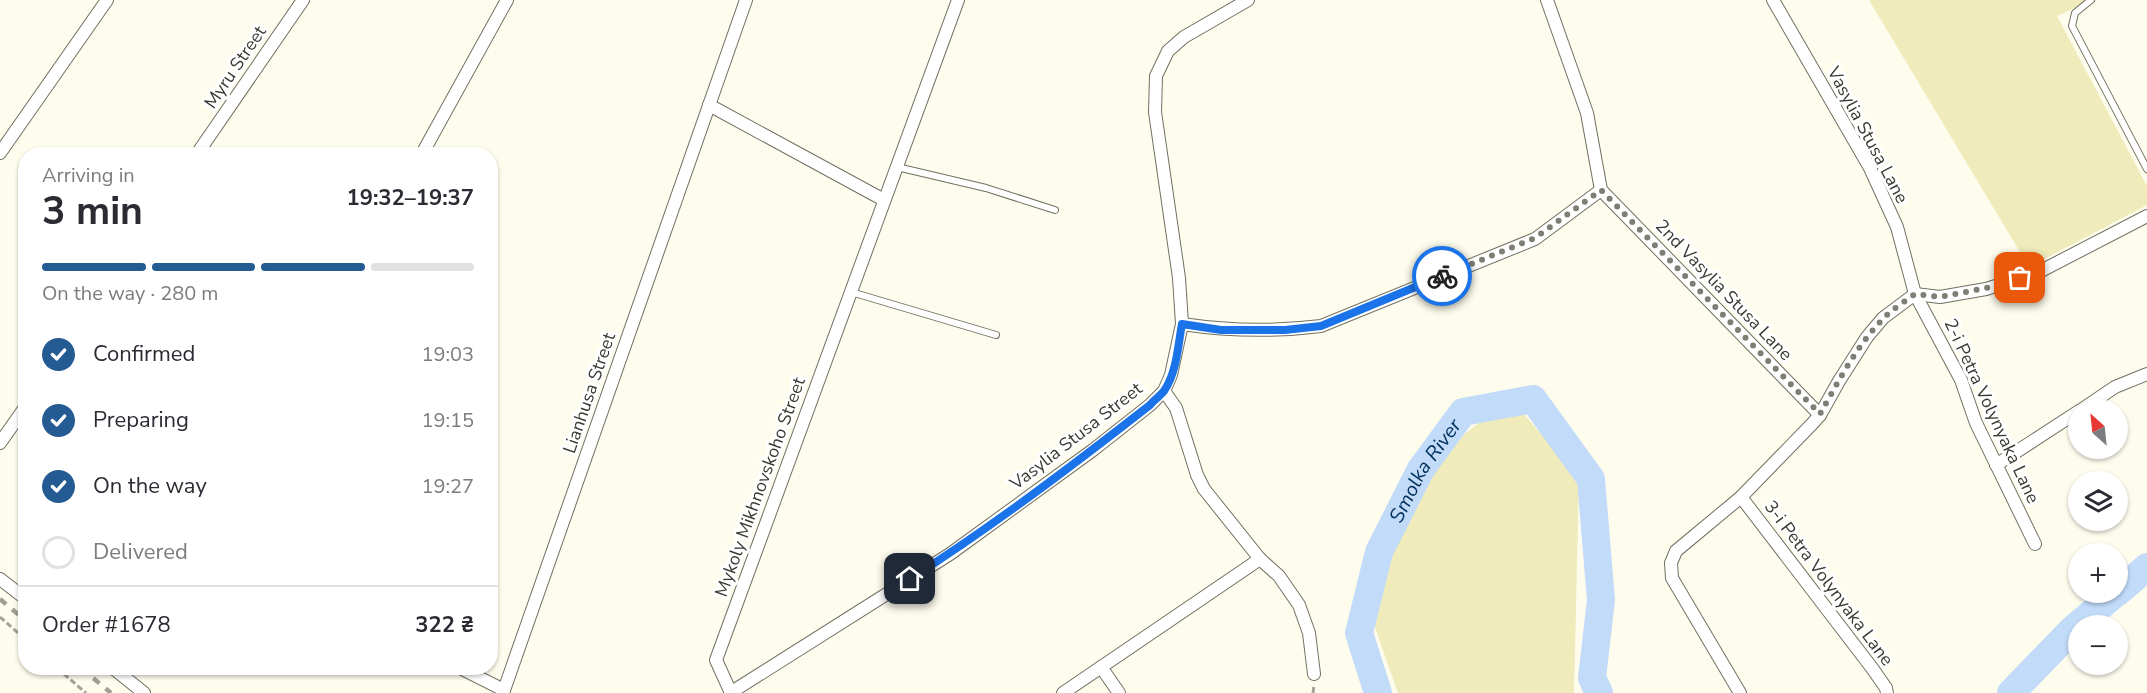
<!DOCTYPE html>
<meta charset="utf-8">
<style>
:root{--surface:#fff;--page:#f7f7f7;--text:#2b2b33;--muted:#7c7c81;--line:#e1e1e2;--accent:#245b93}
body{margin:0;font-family:"Nunito Sans",sans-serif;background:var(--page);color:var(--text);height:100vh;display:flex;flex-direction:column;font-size:22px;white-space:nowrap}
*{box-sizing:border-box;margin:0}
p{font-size:20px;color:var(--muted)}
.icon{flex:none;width:33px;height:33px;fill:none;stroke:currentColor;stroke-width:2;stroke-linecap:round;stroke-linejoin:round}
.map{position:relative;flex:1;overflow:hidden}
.sheet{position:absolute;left:18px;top:147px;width:480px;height:528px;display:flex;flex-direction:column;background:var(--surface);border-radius:24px;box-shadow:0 2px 4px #0004}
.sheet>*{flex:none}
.needle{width:39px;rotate:333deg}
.controls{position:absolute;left:2068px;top:399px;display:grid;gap:12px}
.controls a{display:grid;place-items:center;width:60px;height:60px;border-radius:50%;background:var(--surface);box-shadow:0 2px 4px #0004;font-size:30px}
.pin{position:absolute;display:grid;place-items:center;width:51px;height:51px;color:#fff;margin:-26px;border-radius:12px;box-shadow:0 3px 9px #0006}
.courier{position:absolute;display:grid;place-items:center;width:60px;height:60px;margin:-30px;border:4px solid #1a73e8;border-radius:50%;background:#fff;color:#222;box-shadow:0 2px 8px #0007}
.summary em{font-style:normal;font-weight:700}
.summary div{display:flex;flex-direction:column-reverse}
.summary{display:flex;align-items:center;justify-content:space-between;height:102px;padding:0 24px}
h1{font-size:39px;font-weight:700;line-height:45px}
.bar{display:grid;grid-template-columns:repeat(4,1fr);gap:9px 6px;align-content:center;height:72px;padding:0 24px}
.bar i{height:8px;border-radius:4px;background:var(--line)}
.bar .current{background:var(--accent)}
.bar p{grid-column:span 4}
.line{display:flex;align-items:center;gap:15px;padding:0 24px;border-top:2px solid var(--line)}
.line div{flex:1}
ol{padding:0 24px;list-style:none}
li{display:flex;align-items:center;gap:18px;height:66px}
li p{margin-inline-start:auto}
li .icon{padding:6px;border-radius:50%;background:var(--accent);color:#fff;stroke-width:4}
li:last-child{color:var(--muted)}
li i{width:33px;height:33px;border:3px solid var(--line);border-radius:50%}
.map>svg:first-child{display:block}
.green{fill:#efebbb}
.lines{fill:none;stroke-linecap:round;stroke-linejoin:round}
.river{stroke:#c1dbf9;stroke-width:28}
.lane-casing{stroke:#717063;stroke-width:8}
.street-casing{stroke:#717063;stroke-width:14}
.path{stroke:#a4a398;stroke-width:3;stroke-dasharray:6 3;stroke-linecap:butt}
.lane{stroke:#fff;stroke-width:6}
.street{stroke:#fff;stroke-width:12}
.rail{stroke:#a1a095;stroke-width:4.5;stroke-dasharray:8 8;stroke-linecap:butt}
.done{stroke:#7f7e75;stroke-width:6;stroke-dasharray:0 10.8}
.route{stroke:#1a73e8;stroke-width:8}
.labels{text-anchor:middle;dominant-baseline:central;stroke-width:6;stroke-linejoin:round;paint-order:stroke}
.street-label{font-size:18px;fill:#3a3a34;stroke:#fff}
.water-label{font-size:20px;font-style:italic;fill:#00305c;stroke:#fff}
</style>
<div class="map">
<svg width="2147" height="693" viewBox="0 0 2147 693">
<rect width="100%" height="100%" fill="#fefced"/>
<!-- green -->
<g class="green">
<polygon points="1869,0 2093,0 2057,16 2147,186 2147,205 2029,267"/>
<polygon points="1510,398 1579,478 1574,693 1398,693 1366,602 1412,476"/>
</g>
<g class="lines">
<!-- river -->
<g class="river">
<polyline points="2118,592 2147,567"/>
<path id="s1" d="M1378,693L1359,633L1379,552L1421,469L1463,412L1533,399L1591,479L1601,600L1592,678L1599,693"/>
<polyline points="2011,693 2072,630 2117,592"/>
</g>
<!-- lane casing -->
<g class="lane-casing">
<g id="lane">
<polyline points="2091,0 2075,13 2072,26 2147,169"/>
<polyline points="897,167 986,188 1055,210"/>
<polyline points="851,292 996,335"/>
</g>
</g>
<!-- street casing -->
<g class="street-casing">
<g id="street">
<polyline points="1547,0 1587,113 1601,190 1820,415"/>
<polyline points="1773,0 1870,168 1897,227 1915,294 1961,380 1976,423 2035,544"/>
<polyline points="709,105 884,200"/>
<polyline points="0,153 107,0"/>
<polyline points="197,154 303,0"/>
<polyline points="422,154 507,0"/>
<path d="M1182,324C1229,331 1273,332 1321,326L1535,239L1601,190"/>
<polyline points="1164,391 1176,408 1197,475 1204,489 1260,559 1279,576 1299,605 1309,633 1314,674"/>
<polyline points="2081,410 2115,387 2147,374"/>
<polyline points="0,443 26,406"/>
<polyline points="1996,465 2079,411"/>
<polyline points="1741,497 1872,668 1886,688 1887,693"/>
<polyline points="0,579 26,599"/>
<polyline points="1101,667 1119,693"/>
<polyline points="113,668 144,693"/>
<polyline points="460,668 504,690"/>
<polyline points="503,693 746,0"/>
<polyline points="730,693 950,554 1093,450 1150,405 1164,391 1171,375 1182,324 1179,278 1155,112 1156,76 1168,51 1184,37 1248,0"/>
<polyline points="731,693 716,660 958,0"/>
<polyline points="1063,693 1260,559"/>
<polyline points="1740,693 1672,578 1671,563 1676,551 1741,497 1812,424 1820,415 1839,381 1867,337 1883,318 1915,294 1940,297 1986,289 2037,273 2147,216"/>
</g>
</g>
<!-- path -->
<g class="path">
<polyline points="0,617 26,640"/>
<polyline points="57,668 86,693"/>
<polyline points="1313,693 1314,685"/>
</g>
<!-- lane -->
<use href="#lane" class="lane"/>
<!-- street -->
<use href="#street" class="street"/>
<!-- rail -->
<g class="rail">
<polyline points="0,599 26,621"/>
<polyline points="81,668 111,693"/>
</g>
</g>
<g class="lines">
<!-- done -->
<path class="done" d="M1442,276L1535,238L1601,190L1820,414C1838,382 1856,347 1882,320C1891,310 1904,302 1915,294L1940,297L1986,288L2020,278"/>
<!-- route -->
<path class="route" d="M910,579C993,526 1072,466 1150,405C1154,400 1160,396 1164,391C1177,372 1178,345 1182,324L1221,330H1285L1321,326L1442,276"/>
</g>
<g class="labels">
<!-- street labels -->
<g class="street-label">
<text transform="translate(235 67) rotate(-56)">Myru Street</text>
<text transform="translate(1868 135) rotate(62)">Vasylia Stusa Lane</text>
<text transform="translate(1724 290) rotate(46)">2nd Vasylia Stusa Lane</text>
<text transform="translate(589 393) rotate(-71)">Lianhusa Street</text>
<text transform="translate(1992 411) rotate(65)">2-i Petra Volynyaka Lane</text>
<text transform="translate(1076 436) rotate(-38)">Vasylia Stusa Street</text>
<text transform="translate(760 487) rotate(-70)">Mykoly Mikhnovskoho Street</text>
<text transform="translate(1829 583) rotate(53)">3-i Petra Volynyaka Lane</text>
</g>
<!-- water labels -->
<g class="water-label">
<text stroke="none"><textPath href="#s1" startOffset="240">Smolka River</textPath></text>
</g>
</g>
</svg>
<div class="controls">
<a><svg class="needle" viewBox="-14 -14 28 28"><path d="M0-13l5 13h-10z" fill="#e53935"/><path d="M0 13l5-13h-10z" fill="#7c7c81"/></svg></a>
<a><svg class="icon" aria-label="layers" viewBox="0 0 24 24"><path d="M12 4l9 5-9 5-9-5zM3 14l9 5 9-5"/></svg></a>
<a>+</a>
<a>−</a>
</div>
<div class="pin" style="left:2020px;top:278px;background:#ea580c"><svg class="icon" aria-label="bag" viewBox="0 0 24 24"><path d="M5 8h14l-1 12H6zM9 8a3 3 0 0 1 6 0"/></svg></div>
<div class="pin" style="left:910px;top:579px;background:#1f2937"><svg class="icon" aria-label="home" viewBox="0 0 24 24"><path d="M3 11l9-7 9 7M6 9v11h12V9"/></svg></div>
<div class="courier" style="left:1442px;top:276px"><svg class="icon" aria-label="bike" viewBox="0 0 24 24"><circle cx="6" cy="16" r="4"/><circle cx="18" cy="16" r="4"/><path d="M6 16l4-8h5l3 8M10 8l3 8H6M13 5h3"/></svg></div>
<section class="sheet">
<div class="summary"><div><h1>3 min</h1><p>Arriving in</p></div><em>19:32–19:37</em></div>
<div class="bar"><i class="current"></i><i class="current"></i><i class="current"></i><i></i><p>On the way · 280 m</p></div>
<ol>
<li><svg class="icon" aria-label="check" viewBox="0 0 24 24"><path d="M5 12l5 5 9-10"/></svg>Confirmed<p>19:03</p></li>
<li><svg class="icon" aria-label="check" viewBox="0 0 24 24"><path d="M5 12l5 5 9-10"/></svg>Preparing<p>19:15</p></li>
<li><svg class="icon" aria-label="check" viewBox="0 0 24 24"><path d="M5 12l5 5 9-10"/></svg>On the way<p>19:27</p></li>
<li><i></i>Delivered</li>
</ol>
<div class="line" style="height:78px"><div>Order #1678</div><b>322 ₴</b></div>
</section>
</div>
